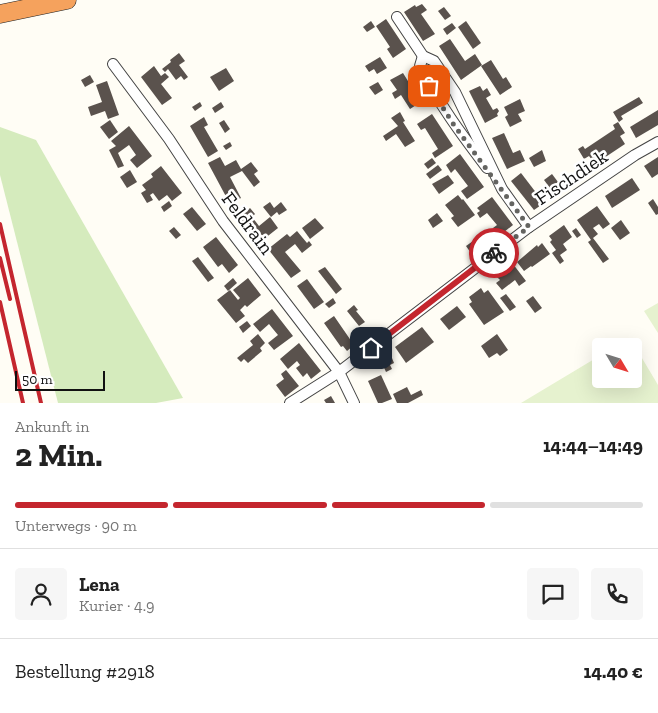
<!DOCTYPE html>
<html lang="de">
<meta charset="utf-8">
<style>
:root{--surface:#fff;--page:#f6f6f6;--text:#222;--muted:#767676;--line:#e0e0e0;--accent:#c4262e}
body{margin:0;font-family:"Zilla Slab",serif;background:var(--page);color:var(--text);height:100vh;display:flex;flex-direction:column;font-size:19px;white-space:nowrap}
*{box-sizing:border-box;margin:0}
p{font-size:16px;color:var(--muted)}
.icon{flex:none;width:28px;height:28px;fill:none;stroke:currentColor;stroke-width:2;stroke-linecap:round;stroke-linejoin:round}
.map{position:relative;height:403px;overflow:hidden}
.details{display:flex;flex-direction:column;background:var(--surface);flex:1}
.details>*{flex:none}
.needle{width:32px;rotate:128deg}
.buttons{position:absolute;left:592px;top:338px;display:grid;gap:10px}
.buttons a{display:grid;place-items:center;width:50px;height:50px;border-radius:5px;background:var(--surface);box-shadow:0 5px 20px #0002;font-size:25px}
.scale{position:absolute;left:15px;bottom:12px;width:90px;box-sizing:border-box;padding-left:5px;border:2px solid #111;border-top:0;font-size:14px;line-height:18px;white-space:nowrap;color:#111;-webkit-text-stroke:4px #fff;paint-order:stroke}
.pin{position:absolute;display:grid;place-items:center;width:42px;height:42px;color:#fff;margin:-21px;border-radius:10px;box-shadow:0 2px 8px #0006}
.courier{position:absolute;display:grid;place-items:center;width:50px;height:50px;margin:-25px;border:4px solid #c4262e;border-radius:50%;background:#fff;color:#222;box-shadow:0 1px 6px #0007}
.overview em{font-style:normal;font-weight:700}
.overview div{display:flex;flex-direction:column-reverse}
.overview{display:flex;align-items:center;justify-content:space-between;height:85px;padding:0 15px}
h1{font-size:32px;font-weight:700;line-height:38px}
.bar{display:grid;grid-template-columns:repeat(4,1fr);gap:8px 5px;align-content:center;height:60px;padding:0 15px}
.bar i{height:6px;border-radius:4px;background:var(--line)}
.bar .current{background:var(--accent)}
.bar p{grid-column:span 4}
.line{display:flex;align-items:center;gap:12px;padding:0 15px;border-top:1px solid var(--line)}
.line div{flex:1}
.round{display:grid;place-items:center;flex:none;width:52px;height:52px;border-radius:5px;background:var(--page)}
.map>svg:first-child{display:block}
.green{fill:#d5ebbd}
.pitch{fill:#e6f2cf}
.building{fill:#5a524d}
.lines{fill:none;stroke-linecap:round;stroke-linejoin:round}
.street-casing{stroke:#444;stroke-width:12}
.highway-casing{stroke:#222;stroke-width:19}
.street{stroke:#fff;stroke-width:10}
.highway{stroke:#f5a25d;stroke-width:18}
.rail{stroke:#c4262e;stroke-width:4}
.done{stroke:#646461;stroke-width:5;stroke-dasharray:0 9}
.route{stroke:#c4262e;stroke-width:6}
.labels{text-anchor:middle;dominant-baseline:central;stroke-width:5;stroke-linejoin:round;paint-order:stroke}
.street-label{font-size:20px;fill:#111;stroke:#fff}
</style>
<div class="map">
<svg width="658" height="403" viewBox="0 0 658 403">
<rect width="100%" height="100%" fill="#fffdf5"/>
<!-- green -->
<polygon class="green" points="0,127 36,140 183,398 156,403 58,403 0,175"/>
<!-- pitch -->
<g class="pitch">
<polygon points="658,303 658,333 644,311"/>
<polygon points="630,338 658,385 658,403 521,403 601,355 601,379 634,379 634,346 616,346"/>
</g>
<!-- building -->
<g class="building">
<polygon points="422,4 427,10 421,14 435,34 423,41 404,12 415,5 416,7"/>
<polygon points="444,7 451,16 445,20 438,11"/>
<polygon points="386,19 406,49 393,58 387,49 390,47 376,26"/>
<polygon points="371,21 375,27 367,32 363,27"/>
<polygon points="466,21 481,43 473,49 458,27"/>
<polygon points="452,23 456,28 447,35 443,29"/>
<polygon points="450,39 465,61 475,54 482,65 461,80 439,46"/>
<polygon points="179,53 185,61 179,65 188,77 184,80 181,76 176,80 168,69 165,72 162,69 171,62 170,60"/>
<polygon points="380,57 387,68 377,74 374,69 369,72 365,66"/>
<polygon points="491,60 503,79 506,77 512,87 500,95 481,66"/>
<polygon points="154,66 161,76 165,73 169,77 161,84 172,98 162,105 141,77"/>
<polygon points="226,68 234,81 219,91 210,77"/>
<polygon points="403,73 421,102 410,109 401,95 395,99 392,93 397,90 390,80"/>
<polygon points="90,75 94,82 85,87 81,80"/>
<polygon points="107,81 119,115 108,119 105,111 91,116 88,107 102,102 96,85"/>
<polygon points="378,82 383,90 375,95 369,87"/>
<polygon points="480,86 483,91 487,88 491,95 486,98 493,110 497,108 499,111 497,114 498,116 485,123 469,91"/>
<polygon points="639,97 643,103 621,116 623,119 619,122 613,112"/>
<polygon points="520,99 525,111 518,114 522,121 510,127 505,117 508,115 504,107"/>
<polygon points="200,102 202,106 195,111 192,107"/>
<polygon points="221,102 224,107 215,113 212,108"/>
<polygon points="658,110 658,125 636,138 630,127"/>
<polygon points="400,112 405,121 403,122 415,141 405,147 396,134 386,141 383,136 398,126 391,118"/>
<polygon points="432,114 453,146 435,158 432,153 438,149 425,128 421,130 417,124"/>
<polygon points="204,117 208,125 204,127 218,151 208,157 190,126"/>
<polygon points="110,120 118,132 109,139 100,127"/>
<polygon points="224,120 230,129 225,133 219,123"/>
<polygon points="618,122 625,133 620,136 625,144 595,164 589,156 584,159 578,149 583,146 585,149 615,129 613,125"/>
<polygon points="129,126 152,156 137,168 130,160 136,155 129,145 118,153 124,166 118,168 109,150 116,146 111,141"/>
<polygon points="504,133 513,153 520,150 525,161 507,169 492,138"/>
<polygon points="230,142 232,146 226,150 223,146"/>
<polygon points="542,150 546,161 534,167 529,158"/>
<polygon points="460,154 484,187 467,199 461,191 468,186 455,169 451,173 446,165"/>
<polygon points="220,157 225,166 236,160 241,169 251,162 258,171 254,174 260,182 254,187 242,171 230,177 241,198 230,204 208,163"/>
<polygon points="658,157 658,174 652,178 644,166"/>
<polygon points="432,158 436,163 428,169 424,164"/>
<polygon points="438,165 442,170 430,179 426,174"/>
<polygon points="161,166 182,193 172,201 167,195 159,201 153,193 150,195 153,200 147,203 141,193 146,190 142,185 153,177 151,174"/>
<polygon points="130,170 137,182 127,188 120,177"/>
<polygon points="521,173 544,203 534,210 511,181"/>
<polygon points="552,174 558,182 550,188 544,180"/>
<polygon points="448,175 454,183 439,194 432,184"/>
<polygon points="632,178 640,190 612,208 605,196"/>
<polygon points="458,195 462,200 463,199 475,215 458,227 451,218 454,216 445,205"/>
<polygon points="492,197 513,225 499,236 493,228 497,225 487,213 480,218 477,213 480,211 477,208"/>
<polygon points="653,199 658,207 658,214 656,215 648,203"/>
<polygon points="169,201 172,206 164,212 161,207"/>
<polygon points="270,202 274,208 281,202 287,210 279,215 277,212 271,217 263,207"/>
<polygon points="597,206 610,224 603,229 599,224 593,228 598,234 593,238 609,259 603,263 588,242 591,240 577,220"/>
<polygon points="192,207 206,224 197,231 183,214"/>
<polygon points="246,207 248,210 250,208 255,214 252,217 259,226 270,217 278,228 259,243 236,214"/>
<polygon points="437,213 443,221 433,228 428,220"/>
<polygon points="315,218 324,228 310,239 302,228"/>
<polygon points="621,220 630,233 620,240 611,228"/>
<polygon points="564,225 572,237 563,244 567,250 560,255 564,261 560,264 552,253 556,250 550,242 552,240 549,236"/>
<polygon points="174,227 181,235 176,239 169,231"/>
<polygon points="576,228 581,235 577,238 572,231"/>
<polygon points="297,231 307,243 309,241 312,245 302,253 295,244 285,252 301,271 291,278 268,249 287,234 290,237"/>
<polygon points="483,234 490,243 473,256 466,246"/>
<polygon points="216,237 238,265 229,273 222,264 218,267 203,247"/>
<polygon points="542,243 550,254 532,267 531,266 524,271 517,262 537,245 538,247"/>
<polygon points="198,257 214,278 208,282 192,261"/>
<polygon points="513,264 526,281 519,286 515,280 502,290 496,283 500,280 496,276"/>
<polygon points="325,267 342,289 336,294 318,271"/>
<polygon points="233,278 237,283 228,291 224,286"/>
<polygon points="248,278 261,295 247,307 245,305 240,310 245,316 236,323 217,300 230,290 238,300 240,298 233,290"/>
<polygon points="307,279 324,302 314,309 297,286"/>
<polygon points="481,288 484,293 488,290 504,312 484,325 469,304 472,302 469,297"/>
<polygon points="506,294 516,307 510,311 500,298"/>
<polygon points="533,296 542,308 535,313 526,301"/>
<polygon points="333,298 336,303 329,308 325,304"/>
<polygon points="354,305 358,310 356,311 365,322 359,326 347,311"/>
<polygon points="457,306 466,317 449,330 440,319"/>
<polygon points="272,309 293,336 274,350 268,343 278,335 273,329 269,324 260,332 253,324"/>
<polygon points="334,316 354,345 347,351 343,346 341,347 324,323"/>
<polygon points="247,321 251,326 243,333 239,327"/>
<polygon points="422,327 434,342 406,363 395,347"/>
<polygon points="258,334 265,343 260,348 262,351 248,363 244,359 241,362 237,358 253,345 250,341"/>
<polygon points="497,334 508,350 500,356 497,353 489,358 481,346"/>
<polygon points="299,343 321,371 311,379 307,373 303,377 296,368 300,365 297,361 288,369 280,359"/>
<polygon points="392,358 394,363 390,365 392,369 386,372 382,363"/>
<polygon points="286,370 299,386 285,397 276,385 284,379 281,374"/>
<polygon points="381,375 392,399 382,403 378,403 368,381"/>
<polygon points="407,387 411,395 421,390 423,395 408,403 397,403 393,394"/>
<polygon points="331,396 335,403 326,403 324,400"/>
</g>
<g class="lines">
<!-- street casing -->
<g class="street-casing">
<g id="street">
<polyline points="397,17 423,56 434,61 455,92 502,189 529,227"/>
<path d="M423,56L420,66C438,103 462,135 487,168"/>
<polyline points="113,64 169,139 223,221 339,372 354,403"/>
<polyline points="290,403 339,372 529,227 635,155 658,142"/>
</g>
</g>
<!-- highway casing -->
<g class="highway-casing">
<polyline id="highway" points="0,14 67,0"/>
</g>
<!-- street -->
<use href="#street" class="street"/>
<!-- highway -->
<use href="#highway" class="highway"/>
<!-- rail -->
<g class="rail">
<polyline points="0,224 41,403"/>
<polyline points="0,258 10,299"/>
<polyline points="0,302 23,403"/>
</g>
</g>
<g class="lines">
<!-- done -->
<polyline class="done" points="429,86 454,125 529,227 494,253"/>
<!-- route -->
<polyline class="route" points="371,348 494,253"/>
</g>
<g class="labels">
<!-- street labels -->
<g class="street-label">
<text transform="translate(571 177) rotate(-34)">Fischdiek</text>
<text transform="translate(248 223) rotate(53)">Feldrain</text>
</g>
</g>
</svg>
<div class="buttons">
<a><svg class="needle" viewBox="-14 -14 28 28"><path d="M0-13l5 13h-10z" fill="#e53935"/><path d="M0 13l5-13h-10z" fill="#767676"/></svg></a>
</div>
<div class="scale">50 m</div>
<div class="pin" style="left:429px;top:86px;background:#ea580c"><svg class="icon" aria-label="bag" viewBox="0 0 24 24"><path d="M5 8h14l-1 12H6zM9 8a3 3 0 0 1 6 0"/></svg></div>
<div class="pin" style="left:371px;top:348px;background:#1f2937"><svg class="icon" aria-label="home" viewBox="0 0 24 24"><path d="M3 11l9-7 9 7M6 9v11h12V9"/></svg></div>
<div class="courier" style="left:494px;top:253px"><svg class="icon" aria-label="bike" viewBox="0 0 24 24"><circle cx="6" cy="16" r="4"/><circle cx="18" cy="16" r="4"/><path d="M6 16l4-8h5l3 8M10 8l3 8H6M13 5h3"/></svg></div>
</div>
<section class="details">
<div class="overview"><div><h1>2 Min.</h1><p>Ankunft in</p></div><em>14:44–14:49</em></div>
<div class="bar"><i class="current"></i><i class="current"></i><i class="current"></i><i></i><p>Unterwegs · 90 m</p></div>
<div class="line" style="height:90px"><a class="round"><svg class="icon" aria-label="person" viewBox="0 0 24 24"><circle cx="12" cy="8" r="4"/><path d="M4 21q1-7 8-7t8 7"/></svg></a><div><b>Lena</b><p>Kurier · 4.9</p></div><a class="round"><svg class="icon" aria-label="chat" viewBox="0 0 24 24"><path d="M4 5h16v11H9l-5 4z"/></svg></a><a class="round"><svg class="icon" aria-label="phone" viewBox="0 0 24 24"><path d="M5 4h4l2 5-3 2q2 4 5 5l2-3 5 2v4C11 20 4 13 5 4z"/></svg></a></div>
<div class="line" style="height:65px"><div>Bestellung #2918</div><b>14.40 €</b></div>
</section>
